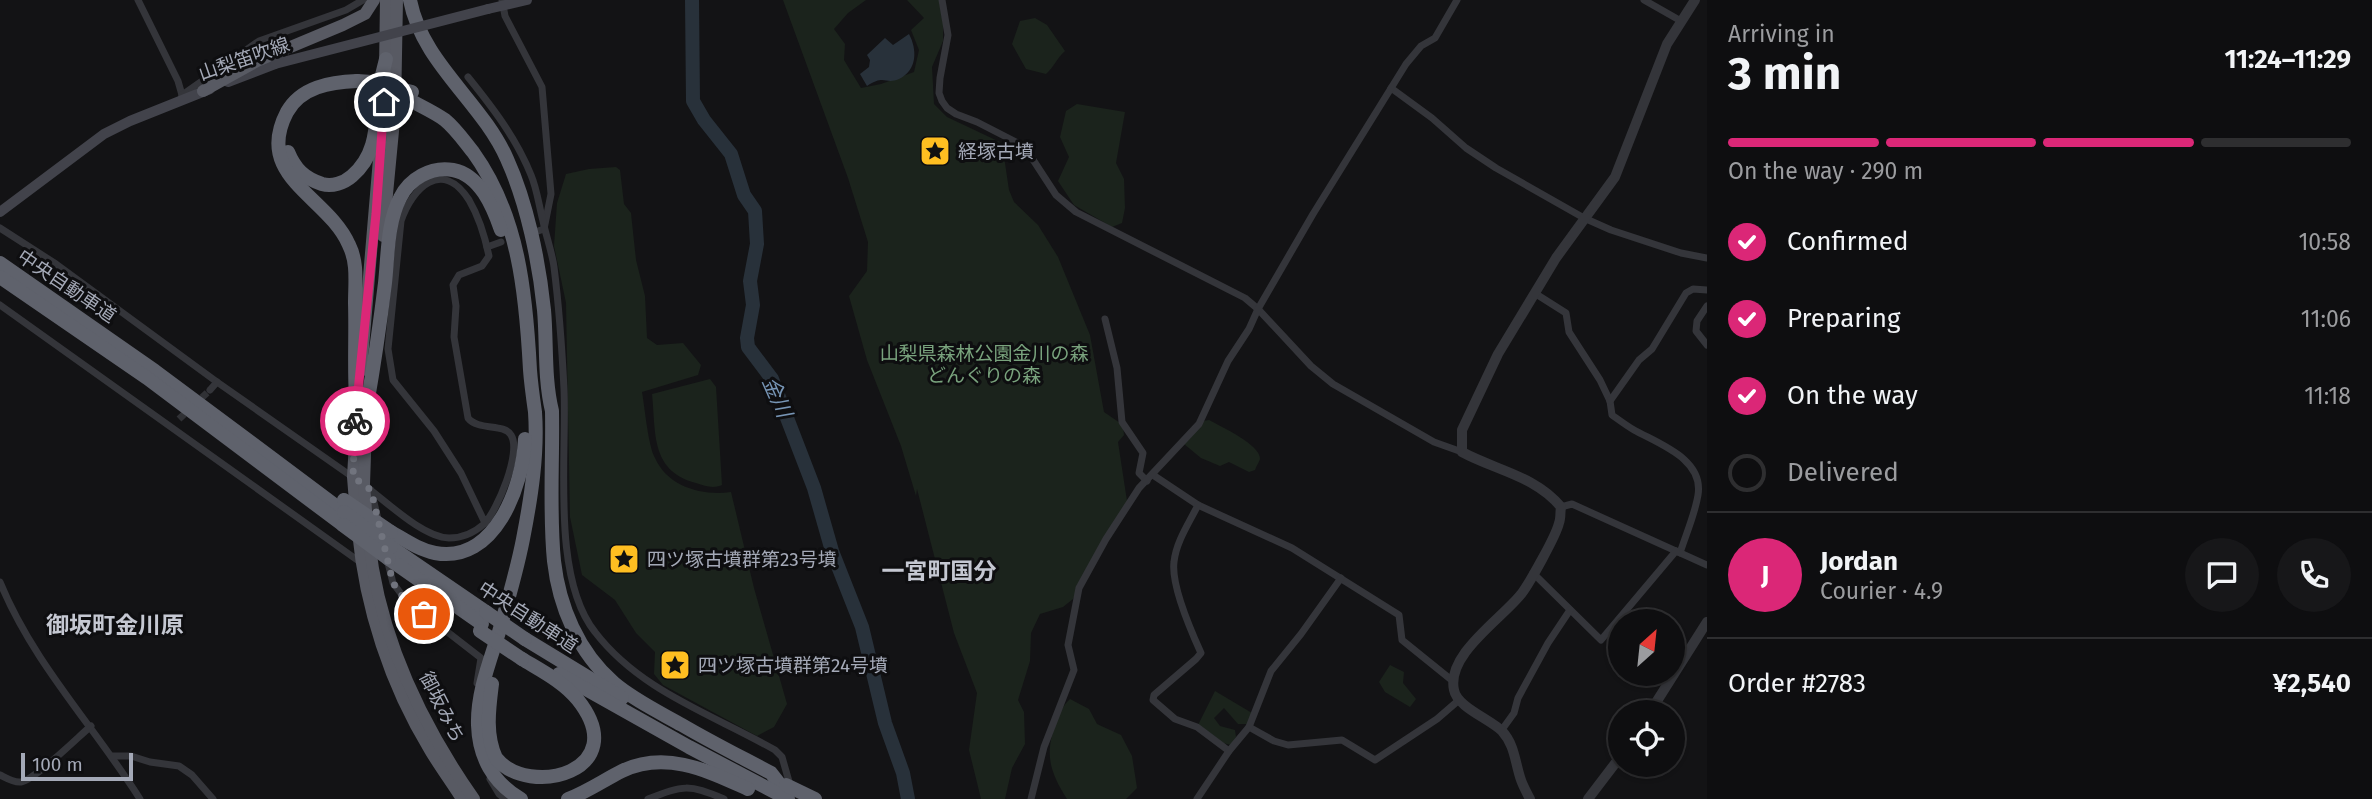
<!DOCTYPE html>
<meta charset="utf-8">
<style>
:root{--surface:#0e0e10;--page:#171719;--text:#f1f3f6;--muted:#9b9c9f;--line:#2e2e30;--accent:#db2777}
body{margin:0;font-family:"Fira Sans","Noto Sans JP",sans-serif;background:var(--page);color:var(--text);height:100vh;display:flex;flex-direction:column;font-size:26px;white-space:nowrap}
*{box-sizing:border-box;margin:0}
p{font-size:23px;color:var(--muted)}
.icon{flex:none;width:38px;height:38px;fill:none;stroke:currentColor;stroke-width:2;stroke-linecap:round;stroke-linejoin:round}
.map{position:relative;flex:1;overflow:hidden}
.details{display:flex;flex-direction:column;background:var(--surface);width:665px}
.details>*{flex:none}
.needle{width:46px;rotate:27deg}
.tools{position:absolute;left:1608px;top:609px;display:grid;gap:14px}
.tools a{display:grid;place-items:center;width:77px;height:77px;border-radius:50%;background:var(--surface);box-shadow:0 2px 5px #0004,0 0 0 2px var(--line);font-size:35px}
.scale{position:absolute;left:21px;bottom:18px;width:112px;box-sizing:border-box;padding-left:7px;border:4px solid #a4a9b7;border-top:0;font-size:19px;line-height:24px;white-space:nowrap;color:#a4a9b7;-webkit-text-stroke:5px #0e0e10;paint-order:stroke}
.pin{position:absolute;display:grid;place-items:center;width:60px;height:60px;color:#fff;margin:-30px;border:4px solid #fff;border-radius:50%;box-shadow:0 2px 7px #0007}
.courier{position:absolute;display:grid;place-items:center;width:70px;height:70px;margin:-35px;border:5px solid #db2777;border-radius:50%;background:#fff;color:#222;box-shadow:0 2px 9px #0007}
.head em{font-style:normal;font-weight:700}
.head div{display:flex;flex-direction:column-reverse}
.head{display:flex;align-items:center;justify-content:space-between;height:119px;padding:0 21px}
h1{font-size:46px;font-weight:700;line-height:52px}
.bar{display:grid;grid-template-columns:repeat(4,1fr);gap:10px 7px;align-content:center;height:84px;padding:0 21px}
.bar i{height:9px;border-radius:5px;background:var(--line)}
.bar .selected{background:var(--accent)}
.bar p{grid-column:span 4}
.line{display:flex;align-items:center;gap:18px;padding:0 21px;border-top:2px solid var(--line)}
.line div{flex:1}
.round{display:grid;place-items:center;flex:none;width:74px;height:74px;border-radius:37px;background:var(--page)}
ol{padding:0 21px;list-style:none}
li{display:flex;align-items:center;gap:21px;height:77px}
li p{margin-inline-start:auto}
li .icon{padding:7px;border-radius:50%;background:var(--accent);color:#fff;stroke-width:4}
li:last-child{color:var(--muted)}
li i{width:38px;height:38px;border:4px solid var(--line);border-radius:50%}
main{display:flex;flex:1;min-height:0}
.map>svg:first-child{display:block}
.green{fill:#1b231c}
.water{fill:#28313a}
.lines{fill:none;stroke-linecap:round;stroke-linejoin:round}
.river{stroke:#28313a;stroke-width:14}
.minor-tunnel{stroke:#303135;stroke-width:7;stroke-dasharray:7 3.5;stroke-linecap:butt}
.minor{stroke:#34353a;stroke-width:7}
.tertiary{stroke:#34353a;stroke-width:10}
.secondary{stroke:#42434b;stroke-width:10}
.trunk{stroke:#585a63;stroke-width:12}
.motorway{stroke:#5f626c;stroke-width:14}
.secondary-bridge{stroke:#42434b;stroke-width:10}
.motorway-bridge{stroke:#5f626c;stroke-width:14}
.done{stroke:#71747e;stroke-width:7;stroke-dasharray:0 12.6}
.route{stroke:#db2777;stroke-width:9}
.labels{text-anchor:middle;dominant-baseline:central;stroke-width:6;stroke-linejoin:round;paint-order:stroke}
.street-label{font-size:19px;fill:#a4a9b7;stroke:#0e0e10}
.poi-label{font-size:19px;fill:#a4a9b7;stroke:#0e0e10;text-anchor:start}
.park-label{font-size:19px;fill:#79a37d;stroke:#0e0e10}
.water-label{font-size:21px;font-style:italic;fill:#7795b5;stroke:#0e0e10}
.quarter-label{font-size:23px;font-weight:bold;fill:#c5c8d2;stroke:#0e0e10}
</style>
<main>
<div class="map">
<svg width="1707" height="799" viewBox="0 0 1707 799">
<rect width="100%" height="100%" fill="#131315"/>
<!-- green -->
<g class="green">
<polygon points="783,0 866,0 848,13 834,29 845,44 844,60 861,88 881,84 914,72 919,50 911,30 924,18 907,0 939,0 943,23 943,41 932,67 934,104 947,117 1002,143 1009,190 1014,202 1038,225 1058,257 1090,335 1104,412 1123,425 1124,435 1118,442 1127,501 1112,536 1097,549 1073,599 1063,607 1040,614 1031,633 1030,661 1018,700 1024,712 1025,744 1012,768 1005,799 981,799 969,750 977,693 954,633 917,489 916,496 901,446 867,360 849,296 867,271 868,242 848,178"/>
<path d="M1035,18L1047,25L1065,51C1057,58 1054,67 1046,74L1026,69L1012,44L1020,21Z"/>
<polygon points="1077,104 1125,112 1116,163 1124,179 1125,208 1122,223 1112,227 1074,205 1058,181 1069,157 1060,137 1066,111"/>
<path d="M616,167L620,170L624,204L631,213L636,260L645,296L647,338L657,345L683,343L701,365L698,375L642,392C645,409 648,445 655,458C668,487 702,496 731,492L754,588L787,704L774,727L757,736L663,685L654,674L655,652L636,633L615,600L582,575L570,517L566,303L554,246L557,203L566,174L589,169Z"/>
<path d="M710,379L716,387L722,485C712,489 706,486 696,483C650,471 656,432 652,394Z"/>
<path d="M1209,420C1220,426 1261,445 1260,459C1259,463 1256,466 1255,470L1249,472L1229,462L1220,466L1201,458L1184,444L1203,421Z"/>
<polygon points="1390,665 1404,672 1403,683 1416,699 1410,707 1385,692 1379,682"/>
<polygon points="1215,691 1252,713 1248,724 1238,724 1224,708 1214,718 1220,726 1235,730 1236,737 1231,745 1223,743 1198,725"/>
<path d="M1070,699L1089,709L1097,724L1121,735L1132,756L1137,788L1126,799H1067C1050,772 1044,754 1056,724C1060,714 1062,706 1070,699Z"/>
</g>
<!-- water -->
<path class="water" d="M909,34C917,49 918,70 899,79C885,85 885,74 867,86L860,74L869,67L870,60L867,55L885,38L893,45Z"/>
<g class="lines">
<!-- river -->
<polyline class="river" points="692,0 693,101 704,120 731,154 744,195 755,211 757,244 750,281 753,305 747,338 748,347 772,379 814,488 832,551 862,627 885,723 903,773 908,799"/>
<!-- minor-tunnel -->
<polyline class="minor-tunnel" points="179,419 210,390"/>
<!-- minor -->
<g class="minor">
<polyline points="138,0 178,81 182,95"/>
<polyline points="502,0 505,16 542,87 551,194 544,229 538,231"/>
<polyline points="942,0 948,35 940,78 939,93 942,101 947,108 956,114 977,122 1016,142 1028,152 1056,195 1076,212 1245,298 1258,309 1311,366 1333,384 1434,442 1462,452"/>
<polyline points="1644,0 1681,21"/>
<path d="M468,77C493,108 516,138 531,175C537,189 539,206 543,221C546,236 552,252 554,267C559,307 562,349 564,389C567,457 551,577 595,632C640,691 712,714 775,750L782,757L790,785"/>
<polyline points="1391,88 1432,118 1466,148 1496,168 1584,218 1611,230 1681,253 1707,258"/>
<polyline points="181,100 182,95 259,41 346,10 363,0"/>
<polyline points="0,228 56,264 217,382 354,478"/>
<polyline points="487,247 501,242"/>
<path d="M1536,294L1566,313L1569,332L1600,380L1610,401L1612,415C1619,420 1627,426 1634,430C1659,444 1704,459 1698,495C1695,514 1686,534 1680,553"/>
<polyline points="0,305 360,562"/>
<polyline points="1707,306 1697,321 1696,331 1707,345"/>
<polyline points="1105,319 1117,368 1122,422 1143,453 1139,473 1147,481"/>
<polyline points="210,390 217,382"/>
<polyline points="1610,401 1639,360 1652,349 1686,293 1693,289 1707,290"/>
<polyline points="1153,475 1198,505 1292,548 1399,615 1402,640 1454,682"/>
<path d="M364,485C386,501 422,537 449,538C462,538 475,532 484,524C497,511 522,452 511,435C504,423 478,431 468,418L454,337L456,306L453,285L459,275L482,266L489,256C485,237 479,217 469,200C442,158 412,188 401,221L388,349L393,380L434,431L461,473L485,523"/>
<polyline points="371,490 379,523"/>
<path d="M1198,505C1189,523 1176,542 1174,562C1171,585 1191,631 1201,653L1196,659L1154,695L1153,700L1175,719L1197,727L1229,751"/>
<polyline points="1561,507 1572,504 1707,565"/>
<polyline points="387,559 393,583 405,599 481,658 477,683"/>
<polyline points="1533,573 1601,640 1676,551"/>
<path d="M0,582C33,663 94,726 140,799"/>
<polyline points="1249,727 1274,741 1288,745 1342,740 1375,760 1437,719 1459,700"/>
<polyline points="1501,731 1514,713 1518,698 1548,643 1570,610"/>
<polyline points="113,756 131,756 150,762 179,766 192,775 213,799"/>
<path d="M0,775C6,778 14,783 21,782C36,779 77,738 91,726"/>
<polyline points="490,779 499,794 505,799"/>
<path d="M648,799C684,785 688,784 724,799"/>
<polyline points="1031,799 1044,747 1074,670 1068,645 1079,588 1106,539 1139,488 1199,424 1228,361 1249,329 1258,309 1313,214 1406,64 1421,46 1435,38 1457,0"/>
<polyline points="1197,799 1229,751 1249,727 1271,671 1301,634 1341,578"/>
</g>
<!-- tertiary -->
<g class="tertiary">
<polyline points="1650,712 1707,622"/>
<path d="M1530,799C1527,793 1523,786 1521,780C1515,763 1515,745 1502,731C1490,719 1457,707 1454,690C1446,654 1503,618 1522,593C1530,582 1556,536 1559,523C1561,518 1560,512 1561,507C1536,476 1495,470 1462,452V430L1498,354L1556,258L1615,177L1667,44L1695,0"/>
<polyline points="1588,799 1620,757"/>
</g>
<!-- secondary -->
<g class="secondary">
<polyline points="488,9 527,0"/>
<polyline points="228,82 275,64"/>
<polyline points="0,212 104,134 130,121 210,89"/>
</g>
<!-- trunk -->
<g class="trunk">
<polyline points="385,68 386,0"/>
<polyline points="203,91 257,61 343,25 365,14 374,0"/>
<polyline points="383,236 395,110 397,0"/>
<polyline points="361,371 384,100"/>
<polyline points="356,514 353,477 358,389"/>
<polyline points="367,522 364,484 367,397"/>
<path d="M358,532C365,607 390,685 430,750C440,767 452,783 462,799"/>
<path d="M369,540C379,635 420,722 474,799"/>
</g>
<!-- motorway -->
<g class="motorway">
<path d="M410,0C422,63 482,102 507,159C527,203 539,261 544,310C547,343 544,378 552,411C553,461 549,511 554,561C559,606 578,652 614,683C634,700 659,712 682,725C711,742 741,757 771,773L778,782"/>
<path d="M408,99C420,106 434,112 445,120C456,129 464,141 473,152C519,216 526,294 530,370C531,384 533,398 535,412C538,454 531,498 523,539C517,570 508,601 499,632C490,661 477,693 478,725C479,757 493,783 521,799"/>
<path d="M288,152C295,169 304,178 322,184C332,187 344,183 352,176C380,152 375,119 380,86C381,77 384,68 386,59"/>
<polyline points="0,263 155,371 344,512"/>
<polyline points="0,277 147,378 343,525"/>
<path d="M356,399C354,367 356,335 355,303C355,283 358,263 349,245C328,196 253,177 287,112C301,87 330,82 357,81"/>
<path d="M367,405C374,365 380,324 385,283C388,256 387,223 400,198C409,179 431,166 453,170C480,175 493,207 501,230"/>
<path d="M391,532C405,540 419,550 435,553C495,564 523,486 525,439"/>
<polyline points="391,547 486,612"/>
<polyline points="389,559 482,624"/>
<polyline points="525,639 622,698"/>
<polyline points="559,674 689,747 788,799"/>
<path d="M492,684C489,708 485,735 496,758C529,799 634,771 578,700C564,682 540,670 522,659"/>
<path d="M568,799C587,792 604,780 622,771C666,750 708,771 748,789"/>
</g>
<!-- secondary-bridge -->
<polyline class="secondary-bridge" points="275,64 488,9"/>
<!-- motorway-bridge -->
<g class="motorway-bridge">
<polyline points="357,81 372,82 412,92"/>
<polyline points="344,500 391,532"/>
<polyline points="344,512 391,547"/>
<polyline points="343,525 389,559"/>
<polyline points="486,612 525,639"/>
<polyline points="480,631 522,659"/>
<polyline points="786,785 815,799"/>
</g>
</g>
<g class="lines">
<!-- done -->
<polyline class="done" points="355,421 353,477 371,490 393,583 405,600 424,614"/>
<!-- route -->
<polyline class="route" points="355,421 376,214 384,102"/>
</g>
<!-- icons -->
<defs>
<g id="sight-square" transform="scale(1.575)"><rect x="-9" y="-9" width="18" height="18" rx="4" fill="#ffbe21" stroke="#0e0e10"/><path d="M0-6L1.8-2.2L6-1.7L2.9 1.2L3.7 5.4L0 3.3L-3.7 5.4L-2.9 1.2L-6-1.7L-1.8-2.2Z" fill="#111"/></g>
</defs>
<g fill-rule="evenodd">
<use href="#sight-square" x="935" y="151"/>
<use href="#sight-square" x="624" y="559"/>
<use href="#sight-square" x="675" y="665"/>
</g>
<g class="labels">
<!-- street labels -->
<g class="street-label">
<text transform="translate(244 59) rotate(-19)">山梨笛吹線</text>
<text transform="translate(67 286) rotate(34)">中央自動車道</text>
<text transform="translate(528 617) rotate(33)">中央自動車道</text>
<text transform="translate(442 707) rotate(63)">御坂みち</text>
</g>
<!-- poi labels -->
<g class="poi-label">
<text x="958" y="151">経塚古墳</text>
<text x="647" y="559">四ツ塚古墳群第23号墳</text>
<text x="698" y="665">四ツ塚古墳群第24号墳</text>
</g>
<!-- park labels -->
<g class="park-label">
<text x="984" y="353">山梨県森林公園金川の森<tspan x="984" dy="22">どんぐりの森</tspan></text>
</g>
<!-- water labels -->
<g class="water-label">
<text transform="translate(777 397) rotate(66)">金川</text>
</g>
<!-- quarter labels -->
<g class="quarter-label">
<text x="939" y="571">一宮町国分</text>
<text x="115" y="625">御坂町金川原</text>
</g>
</g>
</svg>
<div class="tools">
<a><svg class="needle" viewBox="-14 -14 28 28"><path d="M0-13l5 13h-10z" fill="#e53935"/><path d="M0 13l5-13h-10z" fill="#9b9c9f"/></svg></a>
<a><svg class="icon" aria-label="locate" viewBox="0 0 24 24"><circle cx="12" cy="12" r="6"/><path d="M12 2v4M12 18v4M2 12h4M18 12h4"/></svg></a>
</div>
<div class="scale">100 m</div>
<div class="pin" style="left:424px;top:614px;background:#ea580c"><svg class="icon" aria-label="bag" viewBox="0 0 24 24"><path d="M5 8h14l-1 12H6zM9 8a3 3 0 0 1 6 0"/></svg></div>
<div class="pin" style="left:384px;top:102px;background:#1f2937"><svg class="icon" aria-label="home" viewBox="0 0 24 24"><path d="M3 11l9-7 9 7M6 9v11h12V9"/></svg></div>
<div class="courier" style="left:355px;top:421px"><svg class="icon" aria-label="bike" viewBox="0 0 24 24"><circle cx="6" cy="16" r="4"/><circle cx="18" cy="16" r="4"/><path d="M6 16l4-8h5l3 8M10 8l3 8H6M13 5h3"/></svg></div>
</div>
<section class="details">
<div class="head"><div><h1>3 min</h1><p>Arriving in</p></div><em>11:24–11:29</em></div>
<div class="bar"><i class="selected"></i><i class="selected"></i><i class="selected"></i><i></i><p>On the way · 290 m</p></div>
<ol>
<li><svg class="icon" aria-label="check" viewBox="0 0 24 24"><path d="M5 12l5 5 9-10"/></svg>Confirmed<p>10:58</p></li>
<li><svg class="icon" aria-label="check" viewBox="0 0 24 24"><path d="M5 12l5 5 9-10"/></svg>Preparing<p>11:06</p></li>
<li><svg class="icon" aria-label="check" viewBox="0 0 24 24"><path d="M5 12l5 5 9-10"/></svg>On the way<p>11:18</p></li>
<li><i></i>Delivered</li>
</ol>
<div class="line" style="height:126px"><b class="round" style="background:var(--accent);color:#fff">J</b><div><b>Jordan</b><p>Courier · 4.9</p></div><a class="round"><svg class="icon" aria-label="chat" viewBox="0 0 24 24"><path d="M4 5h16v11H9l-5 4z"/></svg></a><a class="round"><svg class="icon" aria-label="phone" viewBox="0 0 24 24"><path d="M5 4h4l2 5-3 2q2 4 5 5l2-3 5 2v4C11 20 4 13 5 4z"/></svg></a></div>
<div class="line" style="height:91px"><div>Order #2783</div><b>¥2,540</b></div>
</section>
</main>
